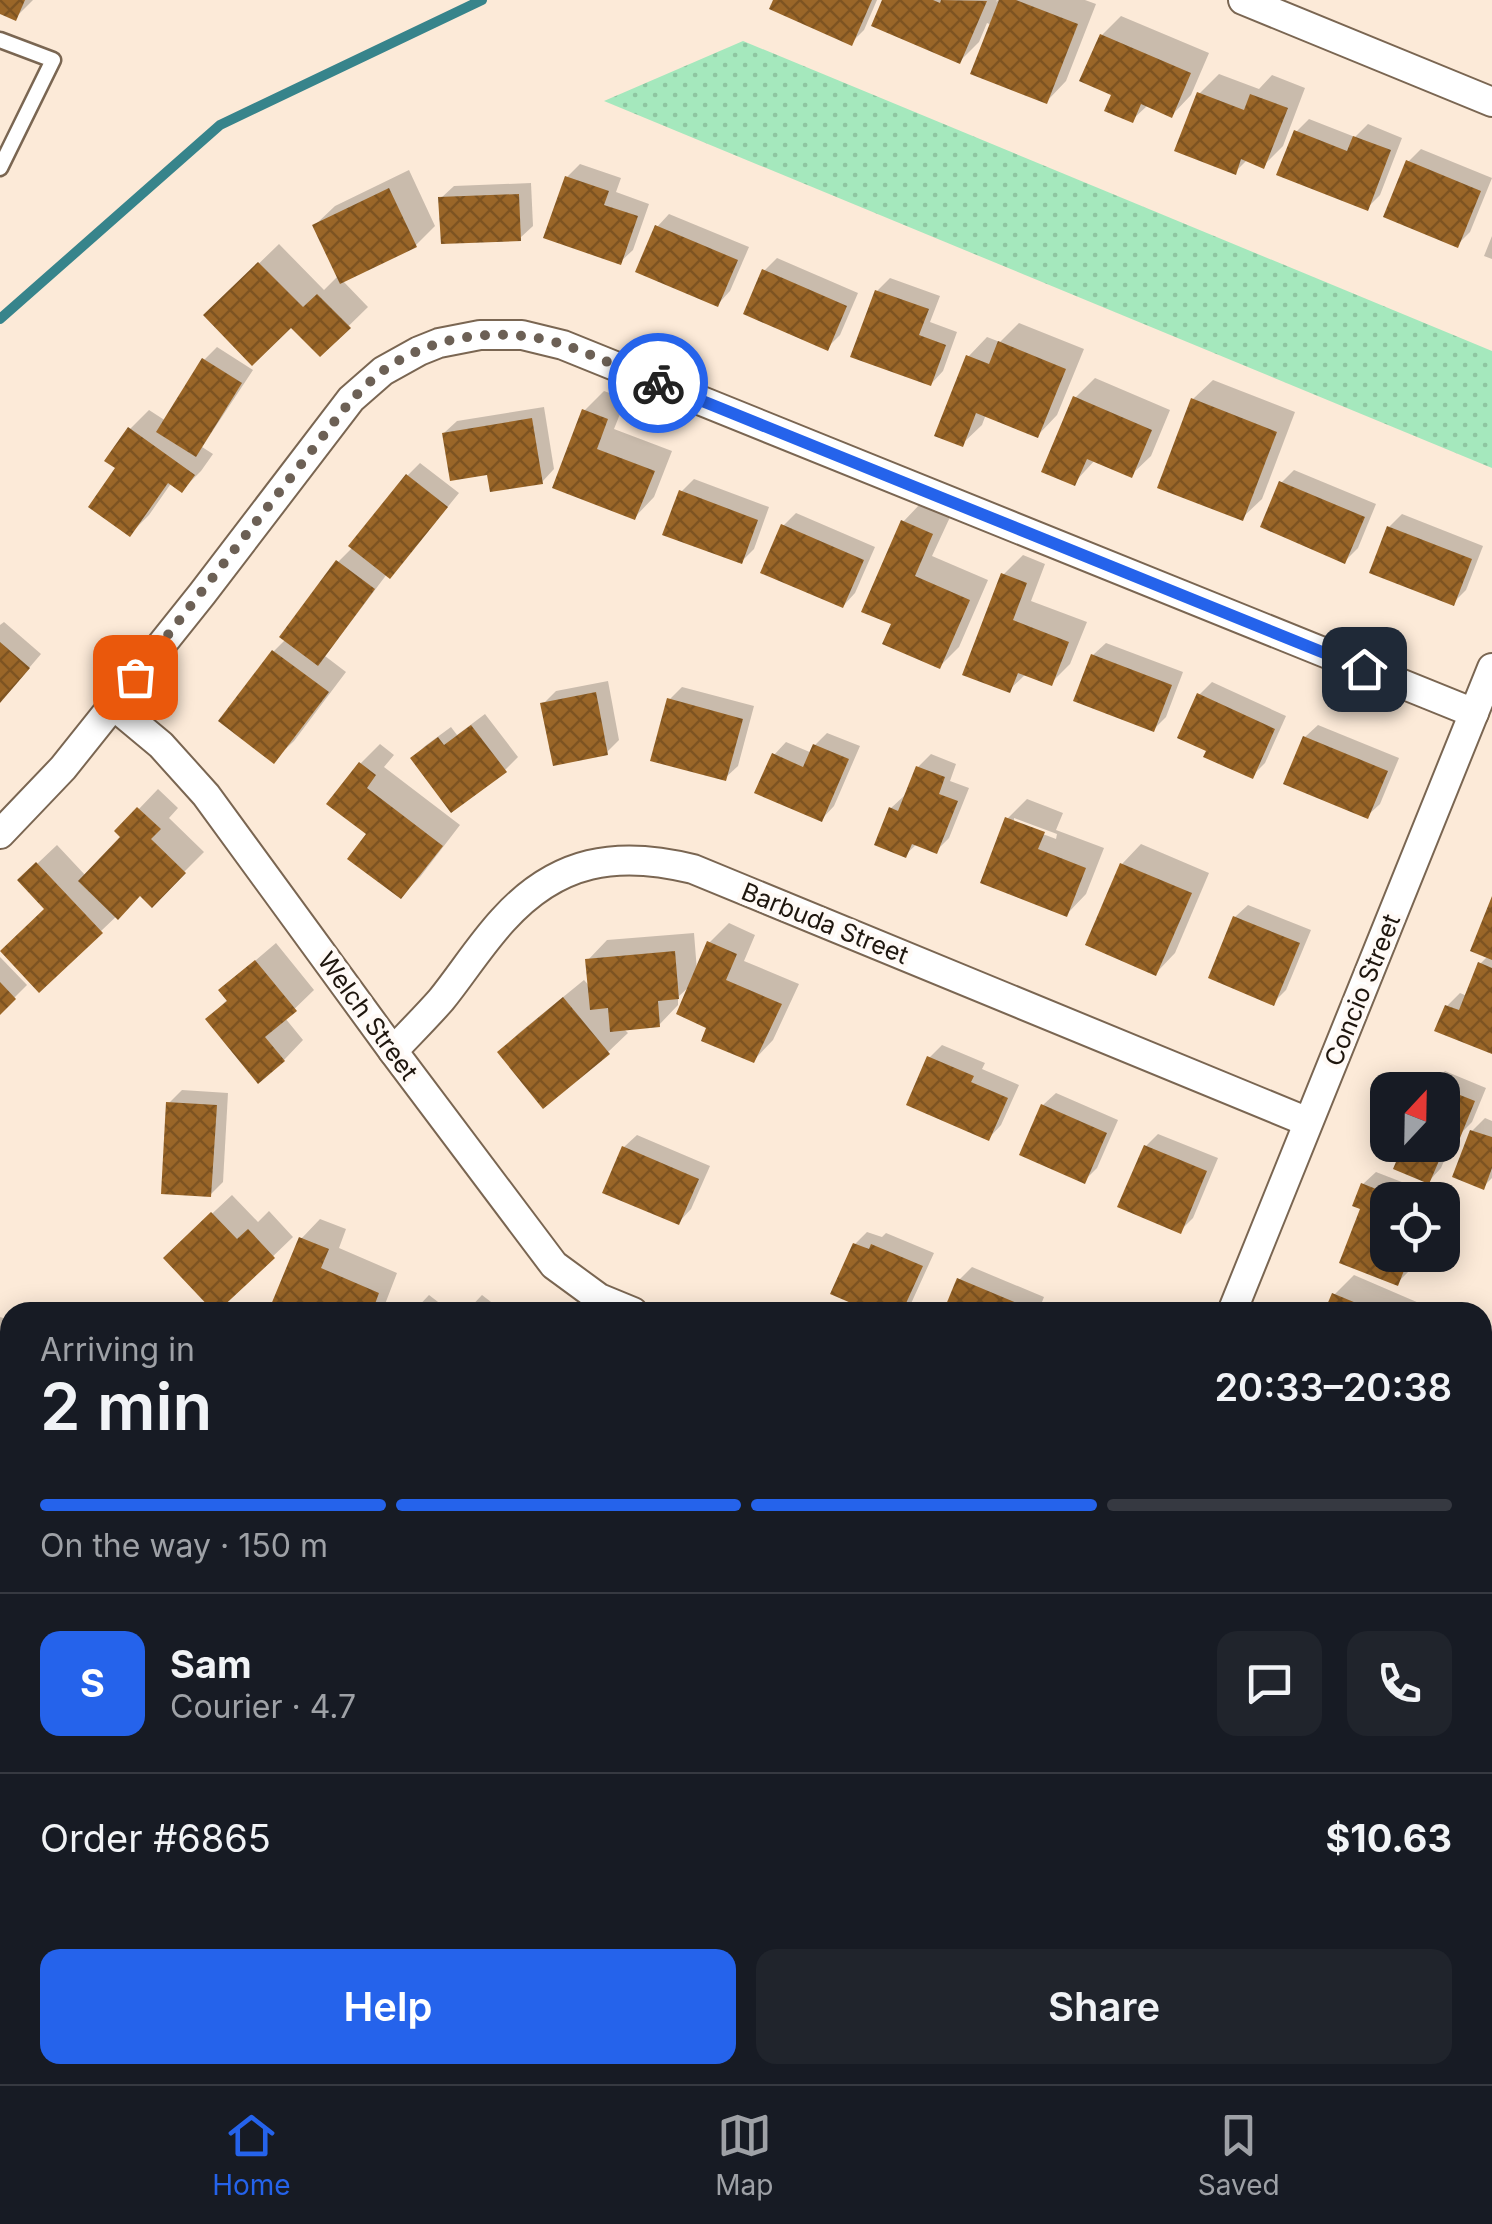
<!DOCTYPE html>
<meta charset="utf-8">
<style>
:root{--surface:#171b24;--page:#20242c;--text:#f1f3f6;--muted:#9ea1a6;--line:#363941;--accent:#2563eb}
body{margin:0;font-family:Inter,sans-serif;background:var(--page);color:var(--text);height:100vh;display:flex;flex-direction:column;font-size:38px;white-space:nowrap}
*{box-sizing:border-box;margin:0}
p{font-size:32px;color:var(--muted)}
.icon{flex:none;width:55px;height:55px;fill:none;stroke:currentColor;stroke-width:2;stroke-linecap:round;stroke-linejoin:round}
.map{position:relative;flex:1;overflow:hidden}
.details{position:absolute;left:0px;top:1302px;width:1492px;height:782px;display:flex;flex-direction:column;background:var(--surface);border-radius:30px 30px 0 0;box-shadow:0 5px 25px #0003}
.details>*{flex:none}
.needle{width:65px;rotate:22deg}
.tools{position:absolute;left:1370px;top:1072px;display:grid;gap:20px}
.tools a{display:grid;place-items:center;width:90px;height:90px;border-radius:20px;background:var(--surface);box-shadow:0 5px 25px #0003;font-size:50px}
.pin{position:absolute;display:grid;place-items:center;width:85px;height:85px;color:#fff;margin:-42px;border-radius:20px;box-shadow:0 5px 15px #0006}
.courier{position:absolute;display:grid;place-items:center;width:100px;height:100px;margin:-50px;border:8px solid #2563eb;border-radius:50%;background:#fff;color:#222;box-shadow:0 2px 12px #0007}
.headline em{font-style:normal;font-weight:600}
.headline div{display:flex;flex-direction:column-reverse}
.headline{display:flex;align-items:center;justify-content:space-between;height:170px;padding:0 40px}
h1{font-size:65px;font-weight:600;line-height:75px}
.bar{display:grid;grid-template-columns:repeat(4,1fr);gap:15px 10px;align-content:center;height:120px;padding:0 40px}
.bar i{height:12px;border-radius:8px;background:var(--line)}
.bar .current{background:var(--accent)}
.bar p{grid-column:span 4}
.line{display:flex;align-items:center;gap:25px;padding:0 40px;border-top:2px solid var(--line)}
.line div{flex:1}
.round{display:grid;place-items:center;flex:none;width:105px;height:105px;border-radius:20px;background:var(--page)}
.button{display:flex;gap:20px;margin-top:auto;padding:20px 40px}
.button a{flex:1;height:115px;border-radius:20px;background:var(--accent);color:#fff;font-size:40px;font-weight:600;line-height:115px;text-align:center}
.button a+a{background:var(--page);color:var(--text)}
.tab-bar{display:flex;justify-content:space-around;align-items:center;height:140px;border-top:2px solid var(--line);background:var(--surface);font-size:28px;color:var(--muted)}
.tab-bar a{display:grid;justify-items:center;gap:5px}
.tab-bar .current{color:var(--accent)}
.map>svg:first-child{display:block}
.grass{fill:url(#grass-dots)}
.shadow{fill:#0003;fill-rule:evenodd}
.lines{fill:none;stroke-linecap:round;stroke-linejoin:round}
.stream{stroke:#37848b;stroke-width:10}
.building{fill:url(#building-cross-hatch)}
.service-casing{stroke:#7a6652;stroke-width:19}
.minor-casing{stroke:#7a6652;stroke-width:32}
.service{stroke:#fff;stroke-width:14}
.minor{stroke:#fff;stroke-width:28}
.done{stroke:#6c6055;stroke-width:10;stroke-dasharray:0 18}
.route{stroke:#2563eb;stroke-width:12}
.labels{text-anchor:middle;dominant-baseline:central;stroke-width:9;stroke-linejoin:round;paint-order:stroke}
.street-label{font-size:25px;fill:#1e160e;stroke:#fffaf6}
</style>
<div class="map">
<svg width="1492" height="2084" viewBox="0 0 1492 2084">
<defs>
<pattern id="grass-dots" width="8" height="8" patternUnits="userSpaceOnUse" patternTransform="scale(2.5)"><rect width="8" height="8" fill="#a5e8bd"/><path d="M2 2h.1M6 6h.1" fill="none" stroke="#8ec6a1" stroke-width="1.8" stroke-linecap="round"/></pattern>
<pattern id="building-cross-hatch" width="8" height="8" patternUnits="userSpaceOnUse" patternTransform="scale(2.5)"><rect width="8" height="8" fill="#9a6628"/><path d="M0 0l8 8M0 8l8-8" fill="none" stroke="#7d5321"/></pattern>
</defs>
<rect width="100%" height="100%" fill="#fcead8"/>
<!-- grass -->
<polygon class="grass" points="743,41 1492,351 1492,468 604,101"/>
<!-- shadow -->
<g class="shadow">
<polygon points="0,0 33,0 15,18 0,12"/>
<polygon points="775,0 877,0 864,30 851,43"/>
<polygon points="885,0 997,0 996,2 998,0 1085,0 1096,4 1066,81 1047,101 992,25 987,23 979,42 960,61"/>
<polygon points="1121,16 1209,53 1191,95 1172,115 1148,105 1132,120 1114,93 1102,35"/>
<polygon points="1219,74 1259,89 1272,75 1305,88 1283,146 1263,166 1248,159 1235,172 1199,94"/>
<polygon points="1309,119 1355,137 1368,124 1402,138 1380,195 1367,208 1296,132"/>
<polygon points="1421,149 1492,178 1470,232 1457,245 1408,162"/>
<polygon points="580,164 621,178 616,192 649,204 633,250 620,262 567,177"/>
<polygon points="409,170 435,226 416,245 342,280 368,307 320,354 291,324 206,315 279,244 324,290 339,275 315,225 335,206"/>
<polygon points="531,183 533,226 520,238 441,198 454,186"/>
<polygon points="669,214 749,247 730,291 718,304 657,227"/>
<polygon points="1492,236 1492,259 1484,256"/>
<polygon points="777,258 858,293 840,335 827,348 764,271"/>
<polygon points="890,278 940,296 930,322 957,332 943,371 931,384 877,291"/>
<polygon points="1019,323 1084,349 1057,415 1038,435 986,414 982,425 962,444 968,357 987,337 1000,342"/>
<polygon points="217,347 253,370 202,447 213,454 201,471 182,490 172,482 149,515 130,534 118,468 130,429 149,410 166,421 204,360"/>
<polygon points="1095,378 1170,410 1151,456 1131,475 1095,460 1074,483 1075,398"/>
<polygon points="1213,380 1295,412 1262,499 1242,518 1193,399"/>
<polygon points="604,391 626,399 614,429 672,451 654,497 635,517 555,486 585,410"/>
<polygon points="544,407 554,469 542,482 489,472 444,433 457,421"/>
<polygon points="420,463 459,493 402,563 387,574 325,656 346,672 294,741 274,760 222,721 274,651 286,639 338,562 353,547 408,475"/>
<polygon points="1294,470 1376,504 1358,548 1345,561 1281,483"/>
<polygon points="694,479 769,507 754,549 741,562 681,492"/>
<polygon points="922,502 951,515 932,556 988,580 959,647 940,666 894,623 903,522"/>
<polygon points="796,513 875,547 855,593 843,606 783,526"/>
<polygon points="1402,514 1483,546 1466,590 1453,603 1389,527"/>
<polygon points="1023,555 1045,564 1031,601 1087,622 1070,664 1051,683 1026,674 1009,690 1003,575"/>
<polygon points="4,622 41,654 0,702 0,625"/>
<polygon points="1106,643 1183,672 1166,717 1154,729 1093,655"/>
<polygon points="608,681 619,740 607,752 543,704 556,691"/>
<polygon points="1212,682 1286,716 1265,763 1252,776 1210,750 1199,695"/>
<polygon points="682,687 754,706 738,766 725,778 669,700"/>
<polygon points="485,714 518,757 505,770 413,758 425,746 451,727 457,735"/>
<polygon points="1318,725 1399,758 1380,804 1367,816 1305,737"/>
<polygon points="827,733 860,746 834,806 822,819 774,755 786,742 812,753 815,745"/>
<polygon points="380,744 394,755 384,767 460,825 420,877 401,896 370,834 360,764"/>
<polygon points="931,754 956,764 950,781 969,788 949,838 936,851 917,844 905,855 891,808 904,796 906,797 918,767"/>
<polygon points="158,789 178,808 169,818 204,852 152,904 141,893 101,931 47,908 20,880 57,845 86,876 124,837 118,831"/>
<path d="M1027,799L1063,813L1056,830L1104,848L1086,894L1067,914L1007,819ZM1014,818L1057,834L1056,839L1014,823Z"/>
<polygon points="1141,844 1209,873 1175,953 1156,973 1122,864"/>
<polygon points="1492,902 1492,1050 1447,1006 1460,993 1467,996 1480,964 1488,956"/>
<polygon points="1248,905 1311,930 1286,990 1273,1003 1235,917"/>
<polygon points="729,923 755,935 744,961 799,984 773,1040 754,1060 709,1026 692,984 678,997 678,1005 659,1025 623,1028 628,1033 608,1052 500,1052 519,1033 584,980 591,988 588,960 607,940 694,933 697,971 709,943"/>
<polygon points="276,943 314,990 285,1018 303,1040 284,1060 208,1019 228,999 221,990"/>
<polygon points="0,957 27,985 0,1012"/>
<polygon points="942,1045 985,1063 982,1069 1019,1085 1001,1125 989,1138 929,1058"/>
<polygon points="1445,1071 1486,1088 1472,1122 1459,1135 1456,1133 1441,1168 1429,1181 1406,1145 1442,1145 1442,1090 1410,1090 1422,1078 1434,1083"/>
<polygon points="182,1090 228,1093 223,1182 210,1195 169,1103"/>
<polygon points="1056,1093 1118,1120 1097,1168 1084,1181 1043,1105"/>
<polygon points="1485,1118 1492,1121 1492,1178 1483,1187 1472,1131"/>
<polygon points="1158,1134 1218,1158 1193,1218 1180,1231 1146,1146"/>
<polygon points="637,1135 710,1166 691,1209 679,1222 624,1147"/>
<polygon points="1376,1172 1438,1196 1437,1200 1388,1200 1388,1255 1416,1255 1410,1270 1397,1283 1363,1208 1363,1184"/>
<polygon points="232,1195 258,1222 269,1211 293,1237 216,1311 185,1239"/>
<polygon points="320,1219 346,1229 339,1248 397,1273 382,1312 271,1312 301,1239"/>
<polygon points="867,1232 882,1237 886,1233 934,1253 909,1308 905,1312 878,1312 833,1293 855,1244"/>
<polygon points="972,1267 1044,1297 1038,1312 946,1312 959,1280"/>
<polygon points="1354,1275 1419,1303 1415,1312 1327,1312 1335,1294"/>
<polygon points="429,1295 451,1312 413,1312"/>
<polygon points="482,1295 504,1312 466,1312"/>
<polygon points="0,1317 10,1320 10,1431 0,1427"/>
<polygon points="5,1633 10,1636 10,1698 0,1694 0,1638"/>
<polygon points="414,2075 499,2075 495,2084 435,2084"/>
<polygon points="512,2075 602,2075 598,2084 508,2084"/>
<polygon points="769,2075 794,2075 791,2084 765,2084"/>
</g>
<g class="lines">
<!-- stream -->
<polyline class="stream" points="0,319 220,125 482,0"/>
</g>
<!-- building -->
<g class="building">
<polygon points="0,0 25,0 16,21 0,14"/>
<polygon points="773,0 872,0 852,46 769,9"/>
<polygon points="882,0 933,0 940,3 941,0 987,1 960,64 871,26"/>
<polygon points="999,0 1016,0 1078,24 1047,104 970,74"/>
<polygon points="1100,34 1191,73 1172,118 1141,104 1133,123 1104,111 1111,95 1079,81"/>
<polygon points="1197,92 1244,110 1250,94 1288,108 1264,169 1241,159 1236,175 1174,151"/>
<polygon points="1294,130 1347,151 1353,136 1391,150 1368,211 1276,175"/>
<polygon points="1406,160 1481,191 1458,248 1383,217"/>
<polygon points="565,176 609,191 604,205 638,216 621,265 543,238"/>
<polygon points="389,188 417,247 340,284 312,225"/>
<polygon points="519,194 521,241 441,244 438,197"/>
<polygon points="655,225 738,260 718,307 635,272"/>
<polygon points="258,262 303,307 317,294 351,328 320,357 291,328 252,366 203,315"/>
<polygon points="762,269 847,306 828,351 743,314"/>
<polygon points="875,290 929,309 919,335 946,345 931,386 850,357"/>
<polygon points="998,341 1066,369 1038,438 976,413 963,447 934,436 966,355 989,364"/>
<polygon points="202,358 242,383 196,457 156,432"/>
<polygon points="1073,396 1152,430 1132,478 1087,459 1075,486 1041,472"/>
<polygon points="1191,398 1277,432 1243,521 1157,488"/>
<polygon points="582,409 608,419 597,449 655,471 635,520 552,488"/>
<polygon points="532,418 543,484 490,492 487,475 450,481 442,433"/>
<polygon points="128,427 195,475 182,493 168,483 130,537 88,507 115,468 104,461"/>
<polygon points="406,474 448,507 390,579 348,546"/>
<polygon points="1279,481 1365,517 1345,564 1260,527"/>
<polygon points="679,490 758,520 742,564 662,535"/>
<polygon points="901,520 933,534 915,576 970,600 940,669 882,644 891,624 861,612"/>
<polygon points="781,524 864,560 843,608 760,573"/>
<polygon points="1387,526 1472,559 1454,606 1369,573"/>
<polygon points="336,560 375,589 318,666 279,637"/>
<polygon points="1001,573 1027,583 1013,620 1069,642 1052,686 1018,673 1010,693 962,675"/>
<polygon points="0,642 30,668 0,703"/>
<polygon points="272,650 329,692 274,764 218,721"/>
<polygon points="1091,654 1172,685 1154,732 1073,701"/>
<polygon points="596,692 608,755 553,766 540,703"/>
<polygon points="1197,693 1275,729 1253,779 1203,757 1206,751 1177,738"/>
<polygon points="667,698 743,719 726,781 650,761"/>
<polygon points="471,725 507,772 451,813 410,758 438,737 444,745"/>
<polygon points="1303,736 1388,771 1368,819 1283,784"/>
<polygon points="813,744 849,759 822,822 754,793 772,753 803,767"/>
<polygon points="359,762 376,775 367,788 443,846 401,899 347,859 366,834 326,804"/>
<polygon points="916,766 945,777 939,794 958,801 937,854 912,844 906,858 874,845 889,807 898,811"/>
<polygon points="137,807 161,829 151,839 186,873 152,908 140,896 118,920 78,881 120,837 114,831"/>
<polygon points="1005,817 1045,832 1038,849 1086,868 1067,917 980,883"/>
<polygon points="36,862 103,933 39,993 0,951 44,909 17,880"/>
<polygon points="1120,863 1192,893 1156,976 1085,945"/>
<polygon points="1492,896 1492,960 1470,951"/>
<polygon points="1233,916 1300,943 1274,1006 1208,978"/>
<polygon points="707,941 737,954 726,980 782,1004 754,1063 701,1041 706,1028 676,1014"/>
<polygon points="675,951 679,999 658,1001 660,1027 610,1032 608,1008 590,1010 585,959"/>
<polygon points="255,960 297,1011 265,1037 285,1061 258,1084 205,1019 227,1001 218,990"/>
<polygon points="1478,962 1492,968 1492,1054 1434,1031 1445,1005 1459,1010"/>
<polygon points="0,982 16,999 0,1015"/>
<polygon points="563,997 610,1054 543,1109 497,1052"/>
<polygon points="927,1056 974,1076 971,1082 1008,1098 989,1141 906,1105"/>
<polygon points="1430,1083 1475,1101 1460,1138 1451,1133 1429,1184 1393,1169 1403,1145 1442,1145 1442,1090 1428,1090"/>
<polygon points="166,1102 217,1105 211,1197 161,1194"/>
<polygon points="1041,1104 1107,1133 1085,1184 1019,1155"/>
<polygon points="1470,1130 1492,1137 1492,1168 1484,1190 1452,1177"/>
<polygon points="1144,1145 1207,1171 1181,1234 1117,1207"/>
<polygon points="622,1146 699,1179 679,1225 602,1193"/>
<polygon points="1361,1183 1404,1200 1388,1200 1388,1255 1410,1255 1398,1286 1339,1263 1360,1209 1352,1206"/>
<polygon points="211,1212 237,1239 248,1229 275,1258 217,1312 214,1312 163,1258"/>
<polygon points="299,1237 329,1249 321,1268 379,1293 372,1312 268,1312"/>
<polygon points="853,1243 869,1249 871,1244 923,1266 902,1312 872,1312 830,1294"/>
<polygon points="957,1278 1038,1312 943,1312"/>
<polygon points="1332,1293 1378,1312 1324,1312"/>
<polygon points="0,1335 10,1339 10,1433 0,1430"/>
<polygon points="0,1649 10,1653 10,1700 0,1696"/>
<polygon points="407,2075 490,2075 486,2084 428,2084"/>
<polygon points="509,2075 572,2075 593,2084 505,2084"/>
<polygon points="1305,2075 1391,2075 1387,2084 1326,2084"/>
</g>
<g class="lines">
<!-- service casing -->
<g class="service-casing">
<polyline id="service" points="0,40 53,60 0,168"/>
</g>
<!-- minor casing -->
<g class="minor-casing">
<g id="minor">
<polyline points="1243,0 1492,102"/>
<polyline points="113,705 161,745 206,795 393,1051 554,1265 599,1298 633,1312"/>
<polyline points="0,834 63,768 202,594 351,399 383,371 419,351 439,343 480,335 522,335 563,345 1474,713"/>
<path d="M393,1051C409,1034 426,1017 441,1000C462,974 480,945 503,920C557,860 617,850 693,869L1308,1122"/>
<polyline points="1232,1312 1492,668"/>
<polyline points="0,1534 10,1538"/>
<polyline points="0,2016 10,2020"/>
<polyline points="144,2075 166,2084"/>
<polyline points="678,2084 681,2075"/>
</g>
</g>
<!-- service -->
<use href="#service" class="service"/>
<!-- minor -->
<use href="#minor" class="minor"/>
</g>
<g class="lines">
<!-- done -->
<path class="done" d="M135,677L352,399C361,391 370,381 380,373C431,334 504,325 565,345C596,356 627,371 658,383"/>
<!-- route -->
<polyline class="route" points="658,383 1364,669"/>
</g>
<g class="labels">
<!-- street labels -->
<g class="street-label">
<text transform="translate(825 923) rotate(22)">Barbuda Street</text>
<text transform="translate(1362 990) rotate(-68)">Concio Street</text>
<text transform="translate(368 1016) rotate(54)">Welch Street</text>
</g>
</g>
</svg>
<div class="tools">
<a><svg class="needle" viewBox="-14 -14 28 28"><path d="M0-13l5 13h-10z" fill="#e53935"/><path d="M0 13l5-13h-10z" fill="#9ea1a6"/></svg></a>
<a><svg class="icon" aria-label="locate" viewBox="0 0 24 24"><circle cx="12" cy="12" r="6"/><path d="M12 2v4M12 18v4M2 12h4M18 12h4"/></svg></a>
</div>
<div class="pin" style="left:135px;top:677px;background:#ea580c"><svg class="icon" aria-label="bag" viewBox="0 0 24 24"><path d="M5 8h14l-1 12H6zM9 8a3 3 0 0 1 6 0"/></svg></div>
<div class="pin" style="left:1364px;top:669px;background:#1f2937"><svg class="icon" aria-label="home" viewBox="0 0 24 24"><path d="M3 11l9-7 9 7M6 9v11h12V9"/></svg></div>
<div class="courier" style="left:658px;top:383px"><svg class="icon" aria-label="bike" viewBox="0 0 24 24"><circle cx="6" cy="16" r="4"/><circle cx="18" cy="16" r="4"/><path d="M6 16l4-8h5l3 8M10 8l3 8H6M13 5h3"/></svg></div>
<section class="details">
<div class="headline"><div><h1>2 min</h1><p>Arriving in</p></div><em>20:33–20:38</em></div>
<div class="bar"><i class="current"></i><i class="current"></i><i class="current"></i><i></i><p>On the way · 150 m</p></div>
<div class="line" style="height:180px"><b class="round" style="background:var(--accent);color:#fff">S</b><div><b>Sam</b><p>Courier · 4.7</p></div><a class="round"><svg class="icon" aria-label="chat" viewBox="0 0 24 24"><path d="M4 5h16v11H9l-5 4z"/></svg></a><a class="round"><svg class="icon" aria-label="phone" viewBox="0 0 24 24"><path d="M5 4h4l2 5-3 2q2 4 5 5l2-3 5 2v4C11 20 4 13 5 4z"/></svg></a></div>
<div class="line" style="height:130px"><div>Order #6865</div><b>$10.63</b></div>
<div class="button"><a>Help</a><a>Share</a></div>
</section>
</div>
<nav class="tab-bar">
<a class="current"><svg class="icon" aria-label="home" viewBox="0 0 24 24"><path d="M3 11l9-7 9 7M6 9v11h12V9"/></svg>Home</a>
<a><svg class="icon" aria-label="map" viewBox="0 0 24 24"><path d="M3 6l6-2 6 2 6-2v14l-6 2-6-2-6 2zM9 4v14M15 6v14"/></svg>Map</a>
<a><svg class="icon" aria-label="saved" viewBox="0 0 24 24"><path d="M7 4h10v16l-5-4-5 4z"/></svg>Saved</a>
</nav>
